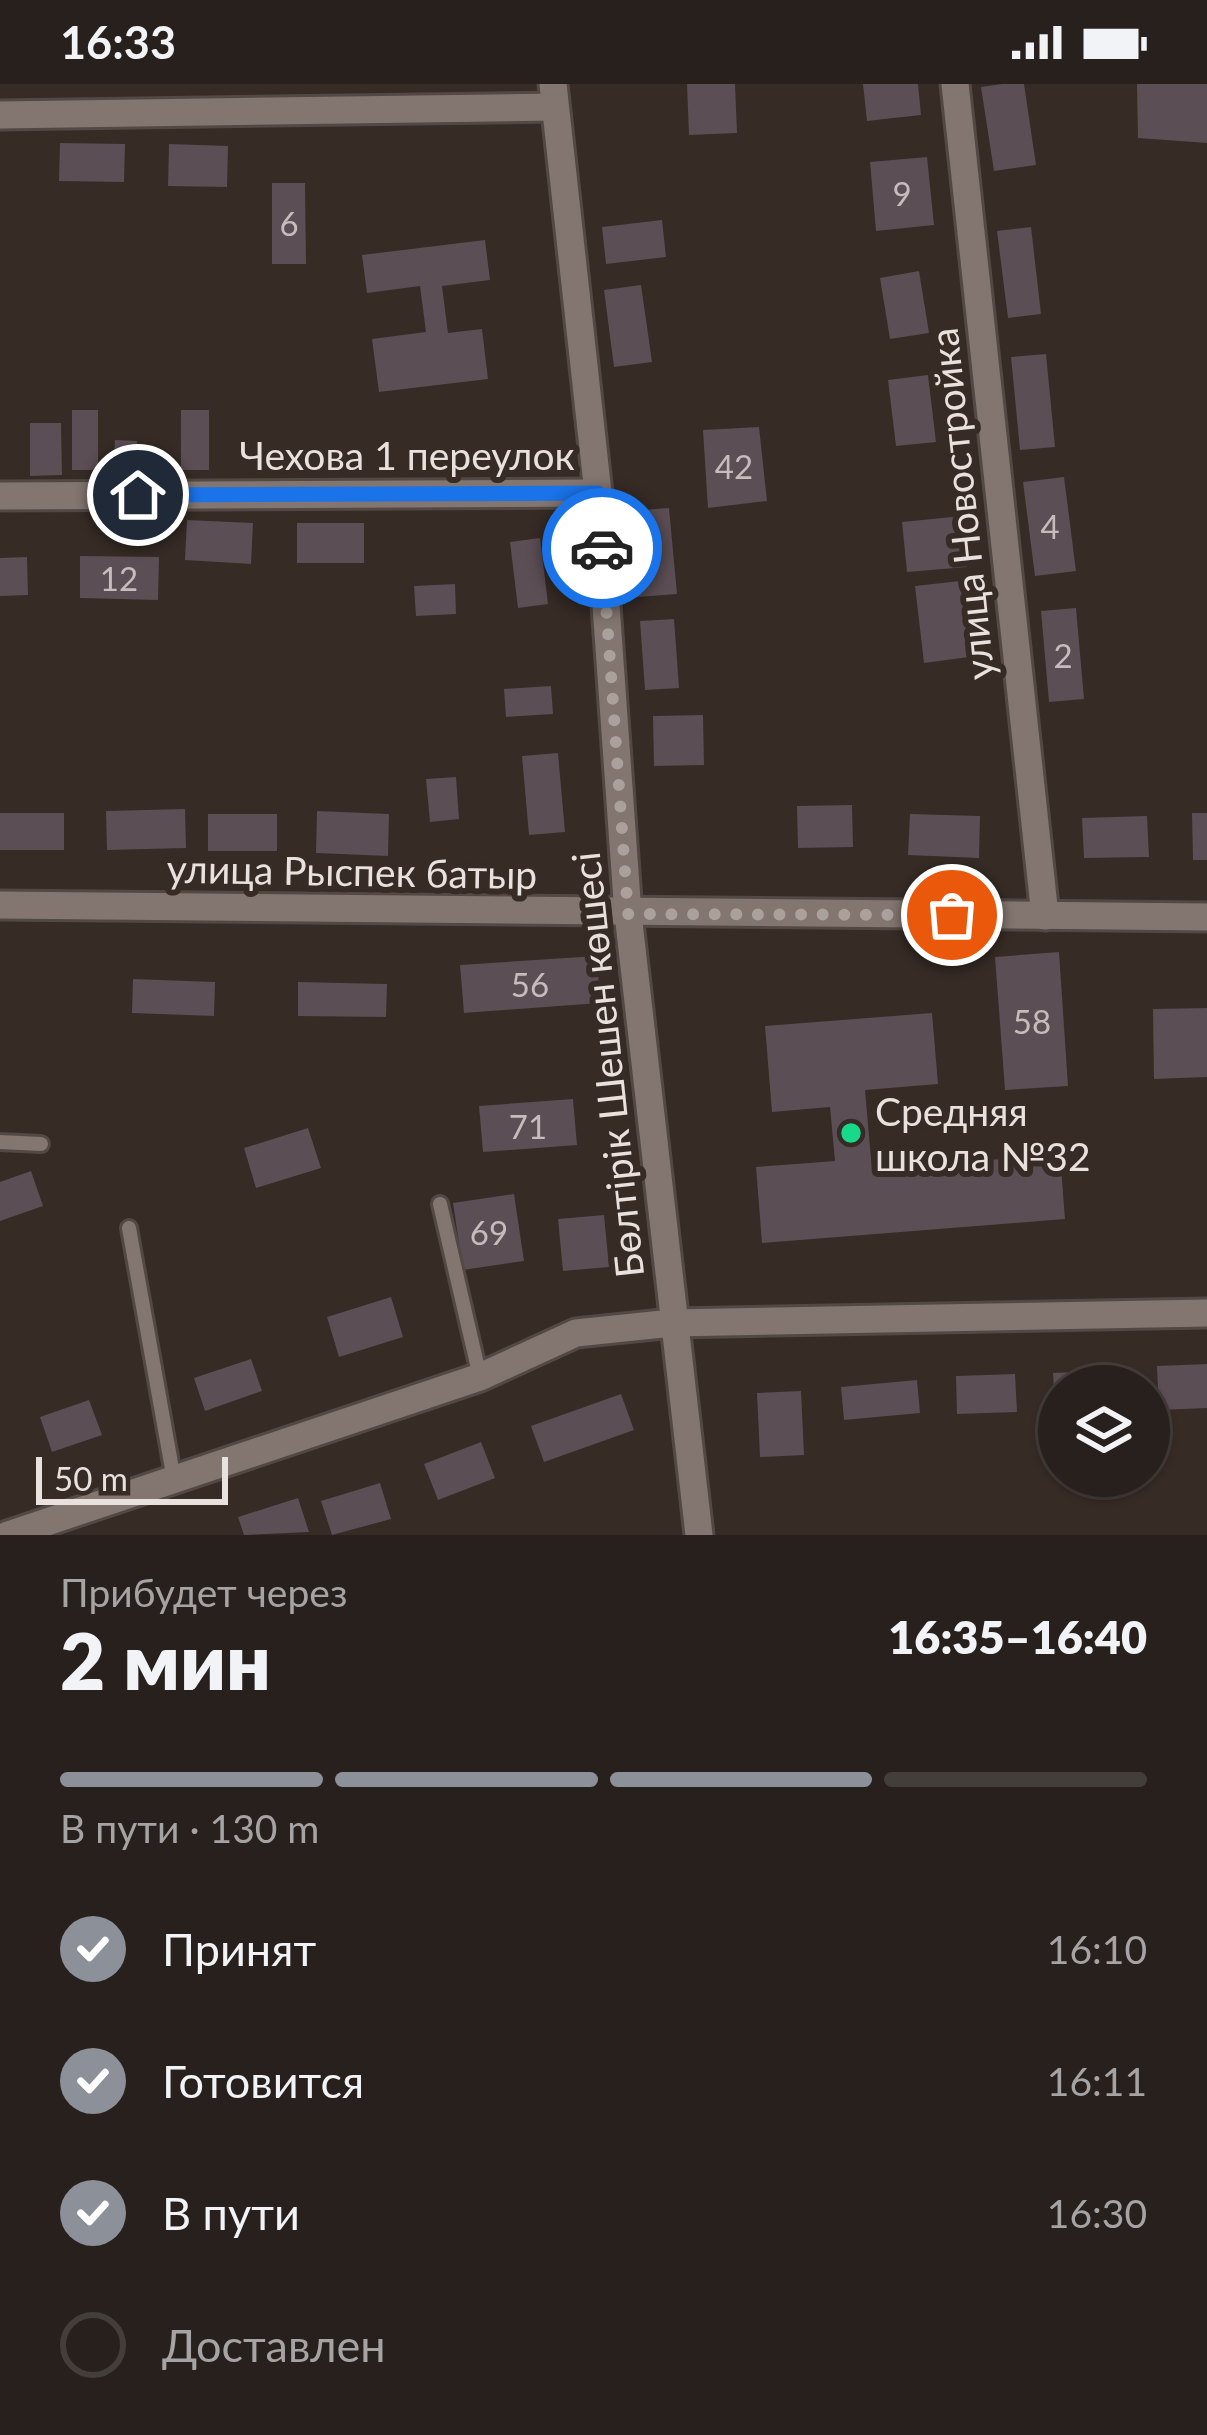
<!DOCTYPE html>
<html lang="ru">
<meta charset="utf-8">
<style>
:root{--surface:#28201c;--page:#302825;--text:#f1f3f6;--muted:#a5a3a3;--line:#443e3b;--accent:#8c9099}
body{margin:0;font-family:Lato,sans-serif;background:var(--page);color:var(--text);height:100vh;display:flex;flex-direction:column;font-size:45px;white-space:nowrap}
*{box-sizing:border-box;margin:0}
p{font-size:39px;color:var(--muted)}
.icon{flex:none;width:66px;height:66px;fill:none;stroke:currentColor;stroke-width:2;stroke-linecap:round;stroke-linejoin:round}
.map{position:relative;height:1451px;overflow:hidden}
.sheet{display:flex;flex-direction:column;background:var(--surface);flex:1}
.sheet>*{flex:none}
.buttons{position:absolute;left:1038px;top:1281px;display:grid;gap:24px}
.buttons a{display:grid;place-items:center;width:132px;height:132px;border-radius:50%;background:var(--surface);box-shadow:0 3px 9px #0004,0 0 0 3px var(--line);font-size:60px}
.scale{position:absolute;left:36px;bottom:30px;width:192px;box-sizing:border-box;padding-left:12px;border:6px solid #e8e1dd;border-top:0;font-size:33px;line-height:42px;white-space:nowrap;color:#e8e1dd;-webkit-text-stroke:9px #362b25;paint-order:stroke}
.pin{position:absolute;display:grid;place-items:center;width:102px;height:102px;color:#fff;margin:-51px;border:6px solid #fff;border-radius:50%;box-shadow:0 3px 12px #0007}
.courier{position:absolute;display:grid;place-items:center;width:120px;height:120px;margin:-60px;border:9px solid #1a73e8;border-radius:50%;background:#fff;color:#222;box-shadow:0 3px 15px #0007}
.head em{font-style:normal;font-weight:800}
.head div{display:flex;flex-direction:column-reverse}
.head{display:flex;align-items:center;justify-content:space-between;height:204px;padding:0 60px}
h1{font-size:78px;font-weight:800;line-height:90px}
.bar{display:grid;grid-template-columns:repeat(4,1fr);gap:18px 12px;align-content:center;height:144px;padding:0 60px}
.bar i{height:15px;border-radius:9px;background:var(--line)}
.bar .selected{background:var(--accent)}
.bar p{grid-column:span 4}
ol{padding:0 60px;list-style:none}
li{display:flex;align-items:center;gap:36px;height:132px}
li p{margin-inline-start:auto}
li .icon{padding:12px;border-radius:50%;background:var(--accent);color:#fff;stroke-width:4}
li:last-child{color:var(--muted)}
li i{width:66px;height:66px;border:6px solid var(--line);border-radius:50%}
.status{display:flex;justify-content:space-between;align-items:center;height:84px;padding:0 60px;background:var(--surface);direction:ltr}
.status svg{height:33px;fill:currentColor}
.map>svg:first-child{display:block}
.building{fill:#5b4e54}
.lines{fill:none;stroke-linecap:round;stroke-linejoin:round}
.service-casing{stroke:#524944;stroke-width:20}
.minor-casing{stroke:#524944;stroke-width:33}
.service{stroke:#83756f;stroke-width:14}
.minor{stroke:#83756f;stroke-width:27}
.done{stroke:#aaa19d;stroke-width:12;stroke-dasharray:0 21.6}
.route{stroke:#1a73e8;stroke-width:15}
.poi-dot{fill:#16d989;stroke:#362b25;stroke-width:4.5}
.labels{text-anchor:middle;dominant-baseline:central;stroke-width:12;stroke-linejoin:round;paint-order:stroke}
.number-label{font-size:33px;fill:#c5bcbb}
.street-label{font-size:39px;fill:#e8e1dd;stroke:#362b25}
.poi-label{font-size:39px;fill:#e8e1dd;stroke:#362b25;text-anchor:start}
</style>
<div class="status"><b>16:33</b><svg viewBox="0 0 49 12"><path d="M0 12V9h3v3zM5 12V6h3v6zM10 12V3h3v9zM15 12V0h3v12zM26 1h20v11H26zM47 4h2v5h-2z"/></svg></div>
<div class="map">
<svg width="1207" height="1451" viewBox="0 0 1207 1451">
<rect width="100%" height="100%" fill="#362b25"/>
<!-- building -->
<g class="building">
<polygon points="687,0 735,0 737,49 689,51"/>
<polygon points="863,0 918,0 921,31 867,37"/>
<polygon points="1002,0 1024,0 1036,81 994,87 981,3"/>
<polygon points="1137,0 1207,0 1207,59 1138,54"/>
<polygon points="60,59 125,60 124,98 59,97"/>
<polygon points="169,60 228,62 227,103 168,102"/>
<polygon points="927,73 934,141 876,147 870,78"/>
<polygon points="272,99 305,99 306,180 272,180"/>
<polygon points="662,136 666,173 606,180 602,143"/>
<polygon points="1031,143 1041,230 1008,234 997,147"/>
<polygon points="485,156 490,196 442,202 448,249 482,245 488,295 379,308 372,255 426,248 420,202 367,209 362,171"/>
<polygon points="919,187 929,249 890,255 880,194"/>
<polygon points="641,201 652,278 614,283 604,206"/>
<polygon points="1046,270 1055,363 1020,366 1011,273"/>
<polygon points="928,291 936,358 896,362 888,296"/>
<rect x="72" y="326" width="26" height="60"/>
<rect x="181" y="326" width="28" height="60"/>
<polygon points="30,339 61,339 62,391 30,392"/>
<polygon points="759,343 767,417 708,424 703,346"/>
<polygon points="115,356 137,357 136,396 113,395"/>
<polygon points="1064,393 1076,487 1035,492 1023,398"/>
<polygon points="669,424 677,510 637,513 629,427"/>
<polygon points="962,432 967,483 907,488 902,438"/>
<polygon points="187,436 253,439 251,480 185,476"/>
<rect x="297" y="439" width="67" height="40"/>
<polygon points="540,454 548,520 518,524 510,458"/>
<polygon points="80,472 159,473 158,516 80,514"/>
<polygon points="27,473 28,511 0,512 0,474"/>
<polygon points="960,497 969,573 924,579 915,502"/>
<polygon points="455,500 456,530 416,532 414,502"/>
<polygon points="1076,524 1084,615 1049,618 1041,527"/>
<polygon points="674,535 679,604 645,606 640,537"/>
<polygon points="551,602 553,630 506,633 504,605"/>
<polygon points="703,631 704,681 654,682 653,632"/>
<polygon points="558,669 565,748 529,751 522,672"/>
<polygon points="456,693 459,735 430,738 426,695"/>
<polygon points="852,721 853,763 798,764 797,722"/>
<polygon points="185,725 186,764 107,766 106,727"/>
<polygon points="317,727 389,730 388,772 316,769"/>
<rect x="0" y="729" width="64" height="37"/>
<polygon points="1192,729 1207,729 1207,776 1193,776"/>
<rect x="208" y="730" width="69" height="37"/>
<polygon points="910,730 980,732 979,774 908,771"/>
<polygon points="1147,732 1149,773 1084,774 1082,734"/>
<polygon points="1059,868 1068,1002 1005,1006 995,873"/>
<polygon points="597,872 600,919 464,929 460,881"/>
<polygon points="133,895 215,898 214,932 132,929"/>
<polygon points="298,898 387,900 386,933 298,932"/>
<polygon points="1207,924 1207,993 1154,995 1153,925"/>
<polygon points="932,929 938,1000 865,1006 872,1086 1060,1070 1065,1135 762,1159 756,1083 835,1077 830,1023 772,1028 765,942"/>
<polygon points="573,1015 577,1061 483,1068 479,1022"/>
<polygon points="308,1044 321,1084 256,1104 244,1064"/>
<polygon points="31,1087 43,1122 0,1137 0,1098"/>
<polygon points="514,1110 524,1177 463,1186 453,1119"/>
<polygon points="604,1131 609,1183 563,1187 558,1135"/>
<polygon points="391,1213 403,1253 339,1273 327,1233"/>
<polygon points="251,1275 262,1307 205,1327 194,1294"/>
<polygon points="1207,1280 1207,1324 1159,1326 1157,1282"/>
<polygon points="1120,1286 1120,1302 1059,1302 1055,1322 1053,1289"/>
<polygon points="1015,1290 1017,1328 957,1330 956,1292"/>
<polygon points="917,1296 920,1329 844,1336 841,1303"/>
<polygon points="801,1307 804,1371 760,1373 757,1309"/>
<polygon points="621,1310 634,1346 544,1378 531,1342"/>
<polygon points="89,1316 102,1351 52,1368 40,1333"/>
<polygon points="481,1358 495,1394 438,1416 424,1380"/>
<polygon points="380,1399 391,1435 332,1451 321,1417"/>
<polygon points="298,1414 309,1448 244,1451 238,1433"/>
</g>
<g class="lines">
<!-- service casing -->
<g class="service-casing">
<g id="service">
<polyline points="0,1058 41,1060"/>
<polyline points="440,1120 480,1293"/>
<polyline points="129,1144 174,1396"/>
</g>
</g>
<!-- minor casing -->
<g class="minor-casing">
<g id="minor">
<polyline points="553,0 598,409 628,830 699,1451"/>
<polyline points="955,0 1045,832"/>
<polyline points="0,31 555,23"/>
<polyline points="0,412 598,409"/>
<polyline points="0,821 1207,833"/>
<polyline points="8,1451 480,1293 576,1249 672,1239 1207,1229"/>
</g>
</g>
<!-- service -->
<use href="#service" class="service"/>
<!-- minor -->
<use href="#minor" class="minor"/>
</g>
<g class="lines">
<!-- done -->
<polyline class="done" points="602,464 628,830 952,831"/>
<!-- route -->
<polyline class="route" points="138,411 598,409 602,464"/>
</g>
<!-- markers -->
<circle class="poi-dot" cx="851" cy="1049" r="12"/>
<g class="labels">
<!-- number labels -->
<g class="number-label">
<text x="902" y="109">9</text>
<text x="289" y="139">6</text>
<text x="734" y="382">42</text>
<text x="1050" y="442">4</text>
<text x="119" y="494">12</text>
<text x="1063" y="571">2</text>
<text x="530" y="900">56</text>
<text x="1032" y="937">58</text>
<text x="528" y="1042">71</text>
<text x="489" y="1148">69</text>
</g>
<!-- street labels -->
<g class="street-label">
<text x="407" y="371">Чехова 1 переулок</text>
<text transform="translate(961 420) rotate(-96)">улица Новостройка</text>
<text transform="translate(352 787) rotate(1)">улица Рыспек батыр</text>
<text transform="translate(607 981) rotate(-96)">Бөлтірік Шешен көшесі</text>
</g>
<!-- poi labels -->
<g class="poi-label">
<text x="875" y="1027">Средняя<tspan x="875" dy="45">школа №32</tspan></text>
</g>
</g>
</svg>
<div class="buttons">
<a><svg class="icon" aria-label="layers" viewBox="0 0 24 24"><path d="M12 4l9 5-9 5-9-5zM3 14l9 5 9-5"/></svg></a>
</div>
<div class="scale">50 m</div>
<div class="pin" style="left:952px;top:831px;background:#ea580c"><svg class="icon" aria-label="bag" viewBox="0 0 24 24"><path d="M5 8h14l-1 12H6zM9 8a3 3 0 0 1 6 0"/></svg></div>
<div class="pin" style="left:138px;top:411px;background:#1f2937"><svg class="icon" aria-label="home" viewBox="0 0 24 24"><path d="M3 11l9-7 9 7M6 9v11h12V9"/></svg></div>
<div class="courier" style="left:602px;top:464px"><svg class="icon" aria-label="car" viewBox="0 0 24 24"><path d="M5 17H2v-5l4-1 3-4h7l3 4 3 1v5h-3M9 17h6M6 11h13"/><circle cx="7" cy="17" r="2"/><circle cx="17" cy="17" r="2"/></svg></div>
</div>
<section class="sheet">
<div class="head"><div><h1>2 мин</h1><p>Прибудет через</p></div><em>16:35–16:40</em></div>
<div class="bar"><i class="selected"></i><i class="selected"></i><i class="selected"></i><i></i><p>В пути · 130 m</p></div>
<ol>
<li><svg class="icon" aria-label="check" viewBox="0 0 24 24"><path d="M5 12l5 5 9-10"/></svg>Принят<p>16:10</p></li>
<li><svg class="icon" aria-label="check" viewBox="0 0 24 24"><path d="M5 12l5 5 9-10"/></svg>Готовится<p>16:11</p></li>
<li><svg class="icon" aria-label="check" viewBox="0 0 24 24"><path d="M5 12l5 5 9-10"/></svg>В пути<p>16:30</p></li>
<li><i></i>Доставлен</li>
</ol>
</section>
